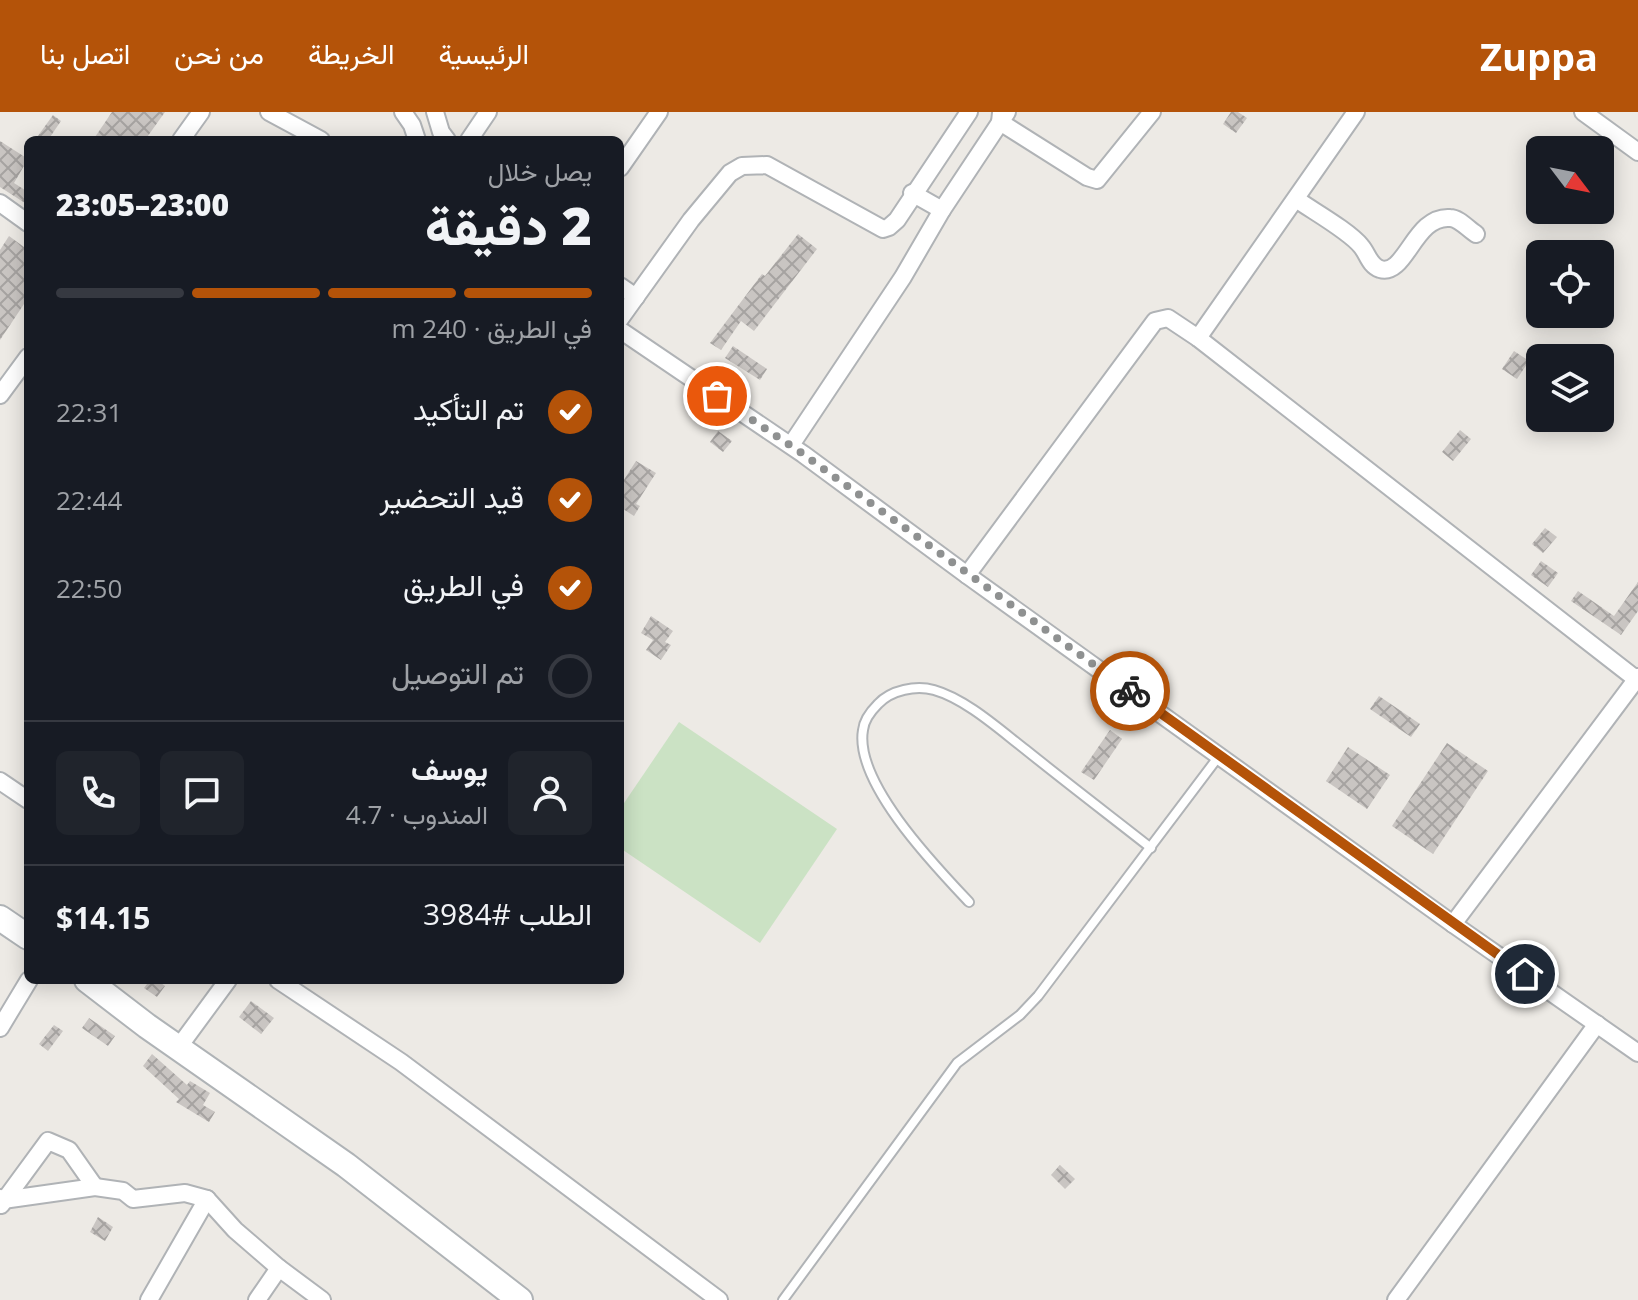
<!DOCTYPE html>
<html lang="ar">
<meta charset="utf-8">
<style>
:root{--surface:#171b24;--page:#20242c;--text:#f1f3f6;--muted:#9ea1a6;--line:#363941;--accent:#b45309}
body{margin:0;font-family:"Open Sans",Vazirmatn,sans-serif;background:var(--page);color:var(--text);direction:rtl;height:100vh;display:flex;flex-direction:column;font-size:30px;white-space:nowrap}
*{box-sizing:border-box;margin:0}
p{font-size:26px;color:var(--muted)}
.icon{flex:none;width:44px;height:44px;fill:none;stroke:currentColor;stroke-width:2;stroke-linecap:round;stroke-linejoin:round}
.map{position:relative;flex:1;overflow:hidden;direction:ltr}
.side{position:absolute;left:24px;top:24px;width:600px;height:848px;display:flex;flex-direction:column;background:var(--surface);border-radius:12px;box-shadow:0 4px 20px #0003;direction:rtl}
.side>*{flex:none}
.needle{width:52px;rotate:122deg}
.controls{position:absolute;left:1526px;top:24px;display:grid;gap:16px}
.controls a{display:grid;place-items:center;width:88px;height:88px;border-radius:12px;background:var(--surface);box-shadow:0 4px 20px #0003;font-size:40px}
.pin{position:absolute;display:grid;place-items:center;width:68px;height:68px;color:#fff;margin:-34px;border:4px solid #fff;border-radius:50%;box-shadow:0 2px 8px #0007}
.courier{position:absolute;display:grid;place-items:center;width:80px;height:80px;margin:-40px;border:6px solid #b45309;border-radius:50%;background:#fff;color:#222;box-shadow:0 2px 10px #0007}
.summary em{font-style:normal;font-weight:800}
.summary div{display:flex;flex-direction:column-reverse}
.summary{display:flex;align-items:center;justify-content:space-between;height:136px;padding:0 32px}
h1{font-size:52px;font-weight:800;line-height:60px}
.bar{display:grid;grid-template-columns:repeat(4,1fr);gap:12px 8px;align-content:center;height:96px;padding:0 32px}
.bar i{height:10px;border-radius:6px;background:var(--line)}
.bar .active{background:var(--accent)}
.bar p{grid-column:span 4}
.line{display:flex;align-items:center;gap:20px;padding:0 32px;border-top:2px solid var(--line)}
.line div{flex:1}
.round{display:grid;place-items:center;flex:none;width:84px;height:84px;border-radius:12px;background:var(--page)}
ol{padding:0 32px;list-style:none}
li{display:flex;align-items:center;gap:24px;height:88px}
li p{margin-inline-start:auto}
li .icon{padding:8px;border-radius:50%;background:var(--accent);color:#fff;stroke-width:4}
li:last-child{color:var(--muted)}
li i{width:44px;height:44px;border:4px solid var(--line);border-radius:50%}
header{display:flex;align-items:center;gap:48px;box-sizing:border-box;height:112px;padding:0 40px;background:var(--accent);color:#fff}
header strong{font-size:38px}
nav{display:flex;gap:44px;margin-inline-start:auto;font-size:28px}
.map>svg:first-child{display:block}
.grass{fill:#cbe2c4}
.building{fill:url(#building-cross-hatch)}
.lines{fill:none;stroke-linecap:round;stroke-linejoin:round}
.lane-casing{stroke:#b0b3b6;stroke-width:12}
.street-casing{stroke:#b0b3b6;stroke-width:20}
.secondary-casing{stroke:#afb3b6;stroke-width:28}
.lane{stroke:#fff;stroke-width:8}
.street{stroke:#fff;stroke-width:16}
.secondary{stroke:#fff;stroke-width:24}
.done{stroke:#8f9191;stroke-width:8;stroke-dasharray:0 14.4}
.route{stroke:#b45309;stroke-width:10}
</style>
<header>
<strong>Zuppa</strong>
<nav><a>الرئيسية</a><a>الخريطة</a><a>من نحن</a><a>اتصل بنا</a></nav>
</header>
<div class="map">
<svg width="1638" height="1188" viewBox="0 0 1638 1188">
<defs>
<pattern id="building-cross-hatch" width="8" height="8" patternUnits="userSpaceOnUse" patternTransform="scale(2)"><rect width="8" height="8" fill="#c9c5c2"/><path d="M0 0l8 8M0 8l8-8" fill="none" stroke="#a6a3a1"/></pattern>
</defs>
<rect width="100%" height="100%" fill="#edeae5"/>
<!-- grass -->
<polygon class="grass" points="679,610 837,717 760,831 620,736 620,697"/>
<!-- building -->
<g class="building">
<polygon points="112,0 165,0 145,28 93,28"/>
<polygon points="1231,0 1238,0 1247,6 1236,21 1223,12"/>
<polygon points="53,3 61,9 48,28 35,28"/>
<polygon points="0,29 28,47 14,71 28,80 28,93 0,75"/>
<polygon points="798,122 817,137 754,219 741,209 721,238 710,231 762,162 765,164"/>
<polygon points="9,124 28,138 28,186 0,228 0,138"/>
<polygon points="733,234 767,257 760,268 725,246"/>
<polygon points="1514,239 1529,249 1517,267 1502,257"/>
<polygon points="1460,318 1471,327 1453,349 1442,340"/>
<polygon points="718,319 732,329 723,340 710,330"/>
<polygon points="636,349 656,361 636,392 640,394 634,404 620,395 620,374"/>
<polygon points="1545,416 1557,425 1543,441 1532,432"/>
<polygon points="1541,449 1558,461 1548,475 1531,463"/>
<polygon points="1638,470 1638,499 1621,523 1571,489 1578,479 1614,504"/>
<polygon points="651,504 673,519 665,530 671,533 661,548 646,538 653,528 641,521"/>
<polygon points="1379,584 1420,612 1411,625 1370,597"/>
<polygon points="1110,618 1122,627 1094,668 1081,660"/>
<polygon points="1447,631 1488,659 1433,742 1392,714"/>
<polygon points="1348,635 1390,663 1367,697 1326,669"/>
<polygon points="150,868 157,868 165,874 157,885 144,876"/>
<polygon points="251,889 274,906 261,922 239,905"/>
<polygon points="89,906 115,924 108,934 82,916"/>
<polygon points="54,913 63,919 48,939 39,932"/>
<polygon points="152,942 187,973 190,969 210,981 203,993 215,1000 209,1010 176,990 179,987 143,954"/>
<polygon points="1060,1053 1075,1067 1065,1077 1051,1063"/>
<polygon points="98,1105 113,1115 105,1129 90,1120"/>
</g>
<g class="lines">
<!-- lane casing -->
<g class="lane-casing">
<g id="lane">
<path d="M969,790C935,754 854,670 863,618C864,608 871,599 878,592C891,578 916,573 934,578C966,587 1000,618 1026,638C1067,671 1109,703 1151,736"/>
<polyline points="783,1188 957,951 1020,903 1038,884 1219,644"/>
</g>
</g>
<!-- street casing -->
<g class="street-casing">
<g id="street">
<polyline points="269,0 321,28"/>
<polyline points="403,0 412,13 417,28"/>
<polyline points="435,0 441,20 447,28"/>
<polyline points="1583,0 1638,40"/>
<polyline points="1001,1 1000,10 1087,65 1097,68 1152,0"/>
<polyline points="181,28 201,0"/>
<polyline points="469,28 488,0"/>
<polyline points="620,56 659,0"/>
<polyline points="912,81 942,98"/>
<path d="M1296,87C1313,99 1349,119 1361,134C1368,142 1369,153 1380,157C1406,165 1414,103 1450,106C1459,106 1468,117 1476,122"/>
<polyline points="0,91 28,111"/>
<polyline points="620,174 636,185"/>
<polyline points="620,207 691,108 730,61 742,54 767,53 883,117 889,115 897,108 969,0"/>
<polyline points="620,218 803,342 967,463 1453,812 1638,941"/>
<polyline points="1198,226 1356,0"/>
<polyline points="0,283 28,245"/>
<polyline points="791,333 903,165 942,98 1007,0"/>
<polyline points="967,463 1155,209 1168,206 1198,226 1636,567"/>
<polyline points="0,669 28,688"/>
<polyline points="1453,812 1638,565"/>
<polyline points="278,868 401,950 719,1188"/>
<polyline points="0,916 29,868"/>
<polyline points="178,936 228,868"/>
<polyline points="0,1086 3,1088 95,1075 123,1079 133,1087 185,1081 207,1087 235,1118 279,1156 322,1188"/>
<polyline points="1,1093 48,1029 69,1038 95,1075"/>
<polyline points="149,1188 207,1087"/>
<polyline points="257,1188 279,1156"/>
<polyline points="1396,1188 1597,912"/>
</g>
</g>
<!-- secondary casing -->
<g class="secondary-casing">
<g id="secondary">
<polyline points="0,806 28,825"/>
<polyline points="87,868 147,914 346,1053 520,1188"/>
</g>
</g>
<!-- lane -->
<use href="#lane" class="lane"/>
<!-- street -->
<use href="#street" class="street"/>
<!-- secondary -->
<use href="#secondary" class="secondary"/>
</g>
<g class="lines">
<!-- done -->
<polyline class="done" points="717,284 803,342 1130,579"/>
<!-- route -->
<polyline class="route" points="1130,579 1525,862"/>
</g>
</svg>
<div class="controls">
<a><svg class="needle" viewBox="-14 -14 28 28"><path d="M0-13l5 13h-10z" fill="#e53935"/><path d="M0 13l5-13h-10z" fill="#9ea1a6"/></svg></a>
<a><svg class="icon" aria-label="locate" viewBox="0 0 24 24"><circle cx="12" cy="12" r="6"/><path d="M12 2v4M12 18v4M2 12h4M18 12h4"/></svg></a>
<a><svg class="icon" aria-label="layers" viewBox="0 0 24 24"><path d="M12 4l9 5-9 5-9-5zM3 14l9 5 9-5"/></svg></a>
</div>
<div class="pin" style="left:717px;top:284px;background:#ea580c"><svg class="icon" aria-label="bag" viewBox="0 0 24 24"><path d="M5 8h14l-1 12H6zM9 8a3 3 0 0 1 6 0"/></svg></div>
<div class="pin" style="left:1525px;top:862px;background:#1f2937"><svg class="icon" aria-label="home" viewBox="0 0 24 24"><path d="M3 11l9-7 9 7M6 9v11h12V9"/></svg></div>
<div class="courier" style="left:1130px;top:579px"><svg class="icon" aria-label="bike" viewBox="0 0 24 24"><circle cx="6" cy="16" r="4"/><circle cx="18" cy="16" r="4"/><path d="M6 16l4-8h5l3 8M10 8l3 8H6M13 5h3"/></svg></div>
<section class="side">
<div class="summary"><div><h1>2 دقيقة</h1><p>يصل خلال</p></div><em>23:00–23:05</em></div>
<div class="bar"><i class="active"></i><i class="active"></i><i class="active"></i><i></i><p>في الطريق · 240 m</p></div>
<ol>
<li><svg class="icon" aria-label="check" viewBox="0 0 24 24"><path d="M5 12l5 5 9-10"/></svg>تم التأكيد<p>22:31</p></li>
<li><svg class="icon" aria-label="check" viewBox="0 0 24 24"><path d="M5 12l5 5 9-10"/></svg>قيد التحضير<p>22:44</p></li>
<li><svg class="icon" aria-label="check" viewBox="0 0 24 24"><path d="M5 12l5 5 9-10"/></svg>في الطريق<p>22:50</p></li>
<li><i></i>تم التوصيل</li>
</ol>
<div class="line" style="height:144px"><a class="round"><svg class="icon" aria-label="person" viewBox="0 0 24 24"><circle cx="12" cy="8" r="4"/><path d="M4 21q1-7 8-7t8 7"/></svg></a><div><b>يوسف</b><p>المندوب · 4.7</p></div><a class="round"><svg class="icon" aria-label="chat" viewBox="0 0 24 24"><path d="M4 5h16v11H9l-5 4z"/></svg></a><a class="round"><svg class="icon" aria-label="phone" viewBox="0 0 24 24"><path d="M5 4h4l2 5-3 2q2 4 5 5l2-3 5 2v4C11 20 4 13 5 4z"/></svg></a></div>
<div class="line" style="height:104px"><div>الطلب #3984</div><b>$14.15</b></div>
</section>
</div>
